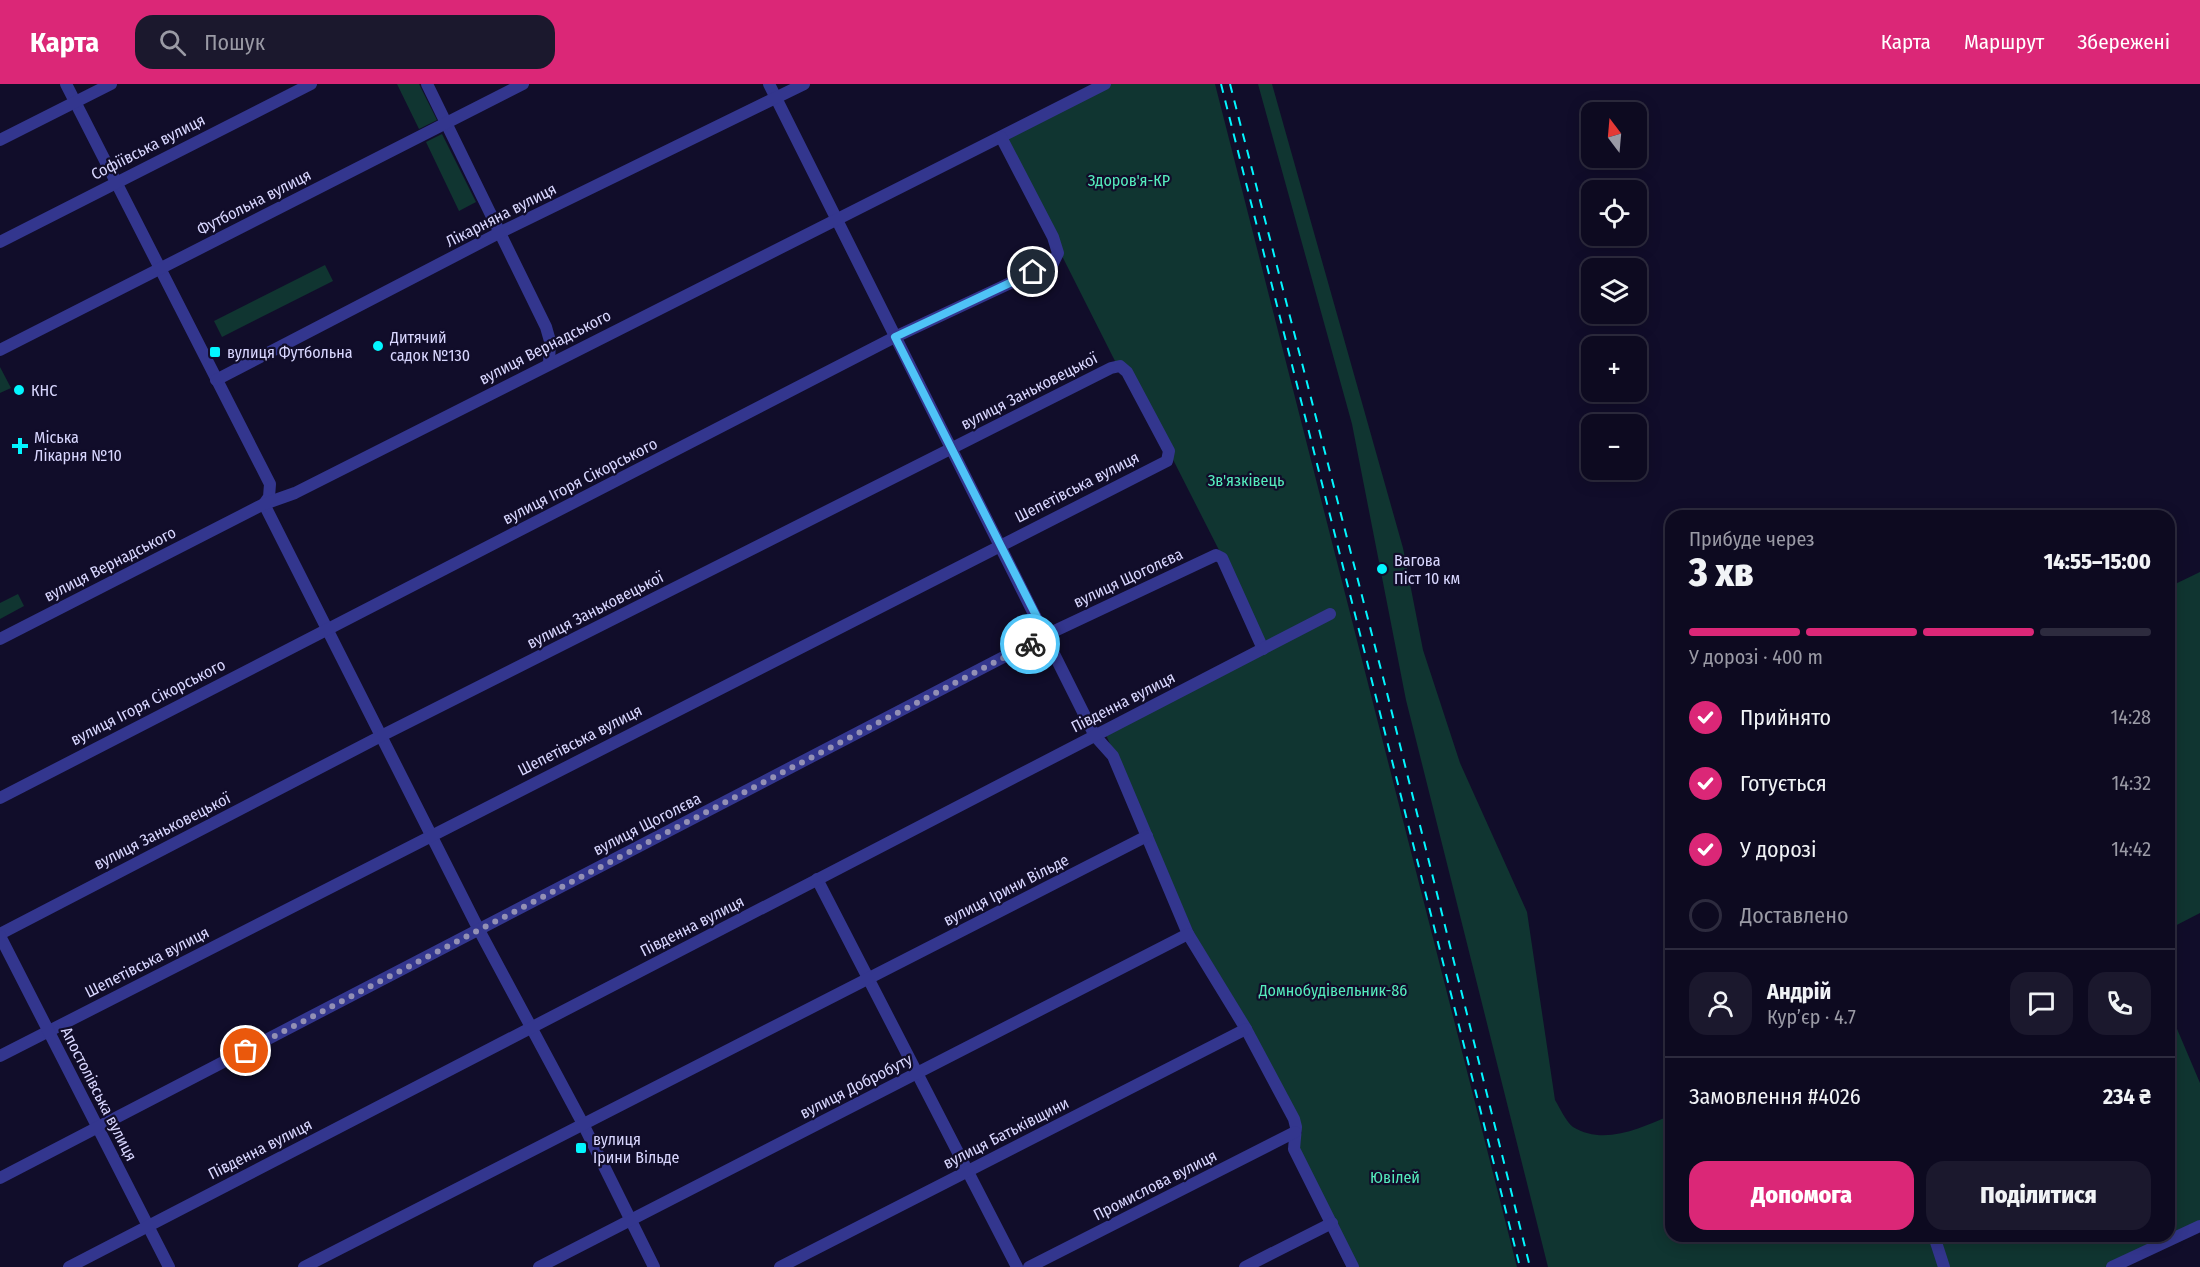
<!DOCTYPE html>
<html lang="uk">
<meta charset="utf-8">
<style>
:root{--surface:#0d0a20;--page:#1b182d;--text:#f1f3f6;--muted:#9a9aa5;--line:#2d2b3e;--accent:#db2777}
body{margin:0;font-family:"Fira Sans Condensed",sans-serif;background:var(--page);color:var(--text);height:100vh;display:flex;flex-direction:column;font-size:22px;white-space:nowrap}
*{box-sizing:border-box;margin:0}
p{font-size:20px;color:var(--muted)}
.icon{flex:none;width:33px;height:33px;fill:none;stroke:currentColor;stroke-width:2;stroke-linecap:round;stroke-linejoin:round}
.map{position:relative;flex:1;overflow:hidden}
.sheet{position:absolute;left:1665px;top:426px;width:510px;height:732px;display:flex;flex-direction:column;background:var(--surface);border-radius:18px;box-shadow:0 3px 15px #0003,0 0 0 2px var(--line)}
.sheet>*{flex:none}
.needle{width:39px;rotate:344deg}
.fabs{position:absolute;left:1581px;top:18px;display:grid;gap:12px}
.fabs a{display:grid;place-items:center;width:66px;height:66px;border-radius:12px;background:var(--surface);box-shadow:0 3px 15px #0003,0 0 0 2px var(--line);font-size:30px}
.pin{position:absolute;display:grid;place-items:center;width:51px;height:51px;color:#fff;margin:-26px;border:3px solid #fff;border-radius:50%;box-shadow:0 2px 6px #0007}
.courier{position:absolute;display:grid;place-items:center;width:60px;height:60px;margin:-30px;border:4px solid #4fc3f7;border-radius:50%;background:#fff;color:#222;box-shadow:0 2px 8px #0007}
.headline em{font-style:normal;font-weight:800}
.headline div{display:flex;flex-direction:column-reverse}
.headline{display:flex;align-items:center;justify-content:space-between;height:102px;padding:0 24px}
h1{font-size:39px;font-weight:800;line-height:45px}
.bar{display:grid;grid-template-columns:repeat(4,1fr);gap:9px 6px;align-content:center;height:72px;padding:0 24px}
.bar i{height:8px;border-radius:4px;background:var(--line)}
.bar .selected{background:var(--accent)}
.bar p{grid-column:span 4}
.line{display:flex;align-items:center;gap:15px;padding:0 24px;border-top:2px solid var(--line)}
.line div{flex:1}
.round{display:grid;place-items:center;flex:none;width:63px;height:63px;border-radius:18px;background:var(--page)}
ol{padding:0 24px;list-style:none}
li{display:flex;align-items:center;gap:18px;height:66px}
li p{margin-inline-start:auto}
li .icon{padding:6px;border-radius:50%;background:var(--accent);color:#fff;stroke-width:4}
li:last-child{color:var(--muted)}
li i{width:33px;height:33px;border:3px solid var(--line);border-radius:50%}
.button{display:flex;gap:12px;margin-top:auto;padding:12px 24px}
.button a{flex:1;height:69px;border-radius:18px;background:var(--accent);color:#fff;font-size:24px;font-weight:800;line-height:69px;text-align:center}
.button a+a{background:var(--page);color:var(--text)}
header{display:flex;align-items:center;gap:36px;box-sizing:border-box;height:84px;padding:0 30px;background:var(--accent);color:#fff}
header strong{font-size:28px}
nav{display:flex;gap:33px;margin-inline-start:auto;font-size:21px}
.search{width:420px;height:54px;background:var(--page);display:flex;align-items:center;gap:15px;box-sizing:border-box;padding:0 21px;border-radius:18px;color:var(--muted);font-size:22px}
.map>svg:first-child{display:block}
.green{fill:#103531}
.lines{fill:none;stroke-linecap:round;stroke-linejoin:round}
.minor{stroke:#33368e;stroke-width:12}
.rail{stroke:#03f6ff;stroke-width:2;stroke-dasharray:9 8;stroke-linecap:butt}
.done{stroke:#9390b4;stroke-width:6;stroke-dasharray:0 10.8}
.route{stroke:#4fc3f7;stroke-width:8}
.poi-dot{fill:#03f6ff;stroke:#110d2a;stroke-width:2}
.labels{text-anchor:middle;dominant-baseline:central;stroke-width:4.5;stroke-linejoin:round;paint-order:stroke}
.street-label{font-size:16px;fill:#d9d7ff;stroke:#110d2a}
.park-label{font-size:16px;fill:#55edbd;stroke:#110d2a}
.poi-label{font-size:16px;fill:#d9d7ff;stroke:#110d2a;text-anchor:start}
</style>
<header>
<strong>Карта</strong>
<div class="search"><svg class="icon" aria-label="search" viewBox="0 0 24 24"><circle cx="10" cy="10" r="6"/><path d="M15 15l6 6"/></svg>Пошук</div>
<nav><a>Карта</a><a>Маршрут</a><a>Збережені</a></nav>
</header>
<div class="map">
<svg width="2200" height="1183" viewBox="0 0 2200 1183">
<rect width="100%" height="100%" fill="#110d2a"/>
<!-- green -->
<g class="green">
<polygon points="397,0 419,0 437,36 419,45"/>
<polygon points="1111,0 1215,0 1517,1183 1354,1183 1295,1055 1302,1049 1251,943 1194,849 1106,651 1263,564 1222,472 1128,287 1116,279 1003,55"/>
<path d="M1258,0H1272L1403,464L1423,566L1460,679L1527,828L1555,1016C1560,1024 1566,1038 1573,1043C1604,1062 1641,1044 1671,1031V1152H2169V926L2200,999V1142L2112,1183H1548L1406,616L1352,340Z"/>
<polygon points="442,50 476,118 459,127 426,58"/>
<polygon points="325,181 333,197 222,253 214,237"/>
<polygon points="0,283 11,304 0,309"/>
<polygon points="2200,488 2200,829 2169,845 2169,503"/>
<polygon points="18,510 24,522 0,535 0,519"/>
</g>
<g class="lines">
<!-- minor -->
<g class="minor">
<polyline points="66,0 270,400 269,413 264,420"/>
<polyline points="427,0 546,243 550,257 549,280"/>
<polyline points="769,0 1095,652 1113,672 1188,850 1246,945 1294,1035 1296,1043 1294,1065 1353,1183"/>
<polyline points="0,56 111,0"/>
<polyline points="0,158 311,0"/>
<polyline points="0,266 523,0"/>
<polyline points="216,296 499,149 804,0"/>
<polyline points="264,420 479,846 583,1040 654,1183"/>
<polyline points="0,555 264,420 295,409 1105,0"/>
<polyline points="0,714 895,253 1053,179 1058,169 1053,153 1001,53"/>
<polyline points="817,795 1017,1183"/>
<polyline points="0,850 383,651 1111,284 1120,282 1127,288 1169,367 1167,377 0,972"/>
<polyline points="0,852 169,1183"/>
<polyline points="0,1094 1046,551 1216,471 1222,474 1263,565"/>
<polyline points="1934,1152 1944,1183"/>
<polyline points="69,1183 1330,530"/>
<polyline points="304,1183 1147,752"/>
<polyline points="539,1183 1188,850"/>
<polyline points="780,1183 1246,945"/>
<polyline points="1029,1183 1295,1048"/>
<polyline points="1245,1183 1332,1139"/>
<polyline points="2112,1183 2200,1142"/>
</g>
<!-- rail -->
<g class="rail">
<polyline points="1221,0 1520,1183"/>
<polyline points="1230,0 1386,605 1530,1183"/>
</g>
</g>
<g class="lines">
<!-- done -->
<polyline class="done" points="246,967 1030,560"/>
<!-- route -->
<polyline class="route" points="1030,560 1046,551 895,253 1033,188"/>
</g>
<!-- markers -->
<g class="poi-dot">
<circle cx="378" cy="262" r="6"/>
<rect x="209" y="262" width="12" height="12" rx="3"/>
<circle cx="19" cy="306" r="6"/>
<path d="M17 353h6v6h6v6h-6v6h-6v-6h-6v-6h6z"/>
<circle cx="1382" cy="485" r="6"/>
<rect x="575" y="1058" width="12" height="12" rx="3"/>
</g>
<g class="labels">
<!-- street labels -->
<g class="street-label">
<text transform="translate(148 63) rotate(-27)">Софіївська вулиця</text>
<text transform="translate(254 118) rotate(-27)">Футбольна вулиця</text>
<text transform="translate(501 131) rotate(-27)">Лікарняна вулиця</text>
<text transform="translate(545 263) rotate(-27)">вулиця Вернадського</text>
<text transform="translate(1029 307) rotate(-27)">вулиця Заньковецької</text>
<text transform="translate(580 397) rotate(-27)">вулиця Ігоря Сікорського</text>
<text transform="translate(1077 403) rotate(-27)">Шепетівська вулиця</text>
<text transform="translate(110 480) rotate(-27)">вулиця Вернадського</text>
<text transform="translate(1128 494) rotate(-25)">вулиця Щоголєва</text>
<text transform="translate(595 526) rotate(-27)">вулиця Заньковецької</text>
<text transform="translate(148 618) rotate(-27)">вулиця Ігоря Сікорського</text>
<text transform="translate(1123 618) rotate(-27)">Південна вулиця</text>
<text transform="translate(580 656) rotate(-27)">Шепетівська вулиця</text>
<text transform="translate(647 740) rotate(-27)">вулиця Щоголєва</text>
<text transform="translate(162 747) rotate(-27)">вулиця Заньковецької</text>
<text transform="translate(1006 806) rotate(-27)">вулиця Ірини Вільде</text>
<text transform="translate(692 842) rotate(-27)">Південна вулиця</text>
<text transform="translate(147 878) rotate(-27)">Шепетівська вулиця</text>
<text transform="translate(856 1002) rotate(-27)">вулиця Добробуту</text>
<text transform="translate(99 1010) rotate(63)">Апостолівська вулиця</text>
<text transform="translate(1006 1049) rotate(-27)">вулиця Батьківщини</text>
<text transform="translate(260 1065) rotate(-27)">Південна вулиця</text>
<text transform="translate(1155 1101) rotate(-27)">Промислова вулиця</text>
</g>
<!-- park labels -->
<g class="park-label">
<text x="1129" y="96">Здоров'я-КР</text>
<text x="1246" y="396">Зв'язківець</text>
<text x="1333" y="906">Домнобудівельник-86</text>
<text x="1395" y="1093">Ювілей</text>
</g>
<!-- poi labels -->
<g class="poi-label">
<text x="390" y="253">Дитячий<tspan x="390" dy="18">садок №130</tspan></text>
<text x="227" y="268">вулиця Футбольна</text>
<text x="31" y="306">КНС</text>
<text x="34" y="353">Міська<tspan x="34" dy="18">Лікарня №10</tspan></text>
<text x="1394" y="476">Вагова<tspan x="1394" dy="18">Піст 10 км</tspan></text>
<text x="593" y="1055">вулиця<tspan x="593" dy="18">Ірини Вільде</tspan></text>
</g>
</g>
</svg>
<div class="fabs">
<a><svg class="needle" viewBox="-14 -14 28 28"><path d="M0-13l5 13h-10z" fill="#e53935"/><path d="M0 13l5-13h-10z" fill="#9a9aa5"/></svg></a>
<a><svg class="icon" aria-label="locate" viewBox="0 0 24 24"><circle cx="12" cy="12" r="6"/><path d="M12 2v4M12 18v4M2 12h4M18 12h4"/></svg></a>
<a><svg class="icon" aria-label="layers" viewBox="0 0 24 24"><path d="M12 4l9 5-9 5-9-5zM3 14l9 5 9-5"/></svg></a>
<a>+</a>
<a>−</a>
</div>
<div class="pin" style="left:246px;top:967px;background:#ea580c"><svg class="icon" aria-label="bag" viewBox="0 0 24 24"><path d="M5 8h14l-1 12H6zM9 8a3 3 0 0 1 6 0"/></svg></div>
<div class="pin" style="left:1033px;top:188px;background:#1f2937"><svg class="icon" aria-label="home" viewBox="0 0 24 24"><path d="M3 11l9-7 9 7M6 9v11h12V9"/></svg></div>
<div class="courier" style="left:1030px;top:560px"><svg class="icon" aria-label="bike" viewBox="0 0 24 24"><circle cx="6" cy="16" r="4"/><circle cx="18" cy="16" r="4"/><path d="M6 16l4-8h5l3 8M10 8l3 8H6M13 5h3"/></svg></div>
<section class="sheet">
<div class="headline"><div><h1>3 хв</h1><p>Прибуде через</p></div><em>14:55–15:00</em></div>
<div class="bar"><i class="selected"></i><i class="selected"></i><i class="selected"></i><i></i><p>У дорозі · 400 m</p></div>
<ol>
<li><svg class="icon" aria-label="check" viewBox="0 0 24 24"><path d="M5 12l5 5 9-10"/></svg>Прийнято<p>14:28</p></li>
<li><svg class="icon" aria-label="check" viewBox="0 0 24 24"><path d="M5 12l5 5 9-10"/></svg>Готується<p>14:32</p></li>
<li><svg class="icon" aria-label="check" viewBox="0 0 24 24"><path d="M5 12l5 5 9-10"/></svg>У дорозі<p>14:42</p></li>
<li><i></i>Доставлено</li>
</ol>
<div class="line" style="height:108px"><a class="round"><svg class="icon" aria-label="person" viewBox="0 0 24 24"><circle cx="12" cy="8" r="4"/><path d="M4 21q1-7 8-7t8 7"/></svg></a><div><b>Андрій</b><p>Кур’єр · 4.7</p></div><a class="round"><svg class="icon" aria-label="chat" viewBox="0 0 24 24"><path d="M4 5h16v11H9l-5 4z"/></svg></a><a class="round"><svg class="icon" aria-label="phone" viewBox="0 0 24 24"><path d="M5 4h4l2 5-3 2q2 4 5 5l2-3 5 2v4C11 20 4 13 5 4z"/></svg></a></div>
<div class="line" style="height:78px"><div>Замовлення #4026</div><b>234 ₴</b></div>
<div class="button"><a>Допомога</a><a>Поділитися</a></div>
</section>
</div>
